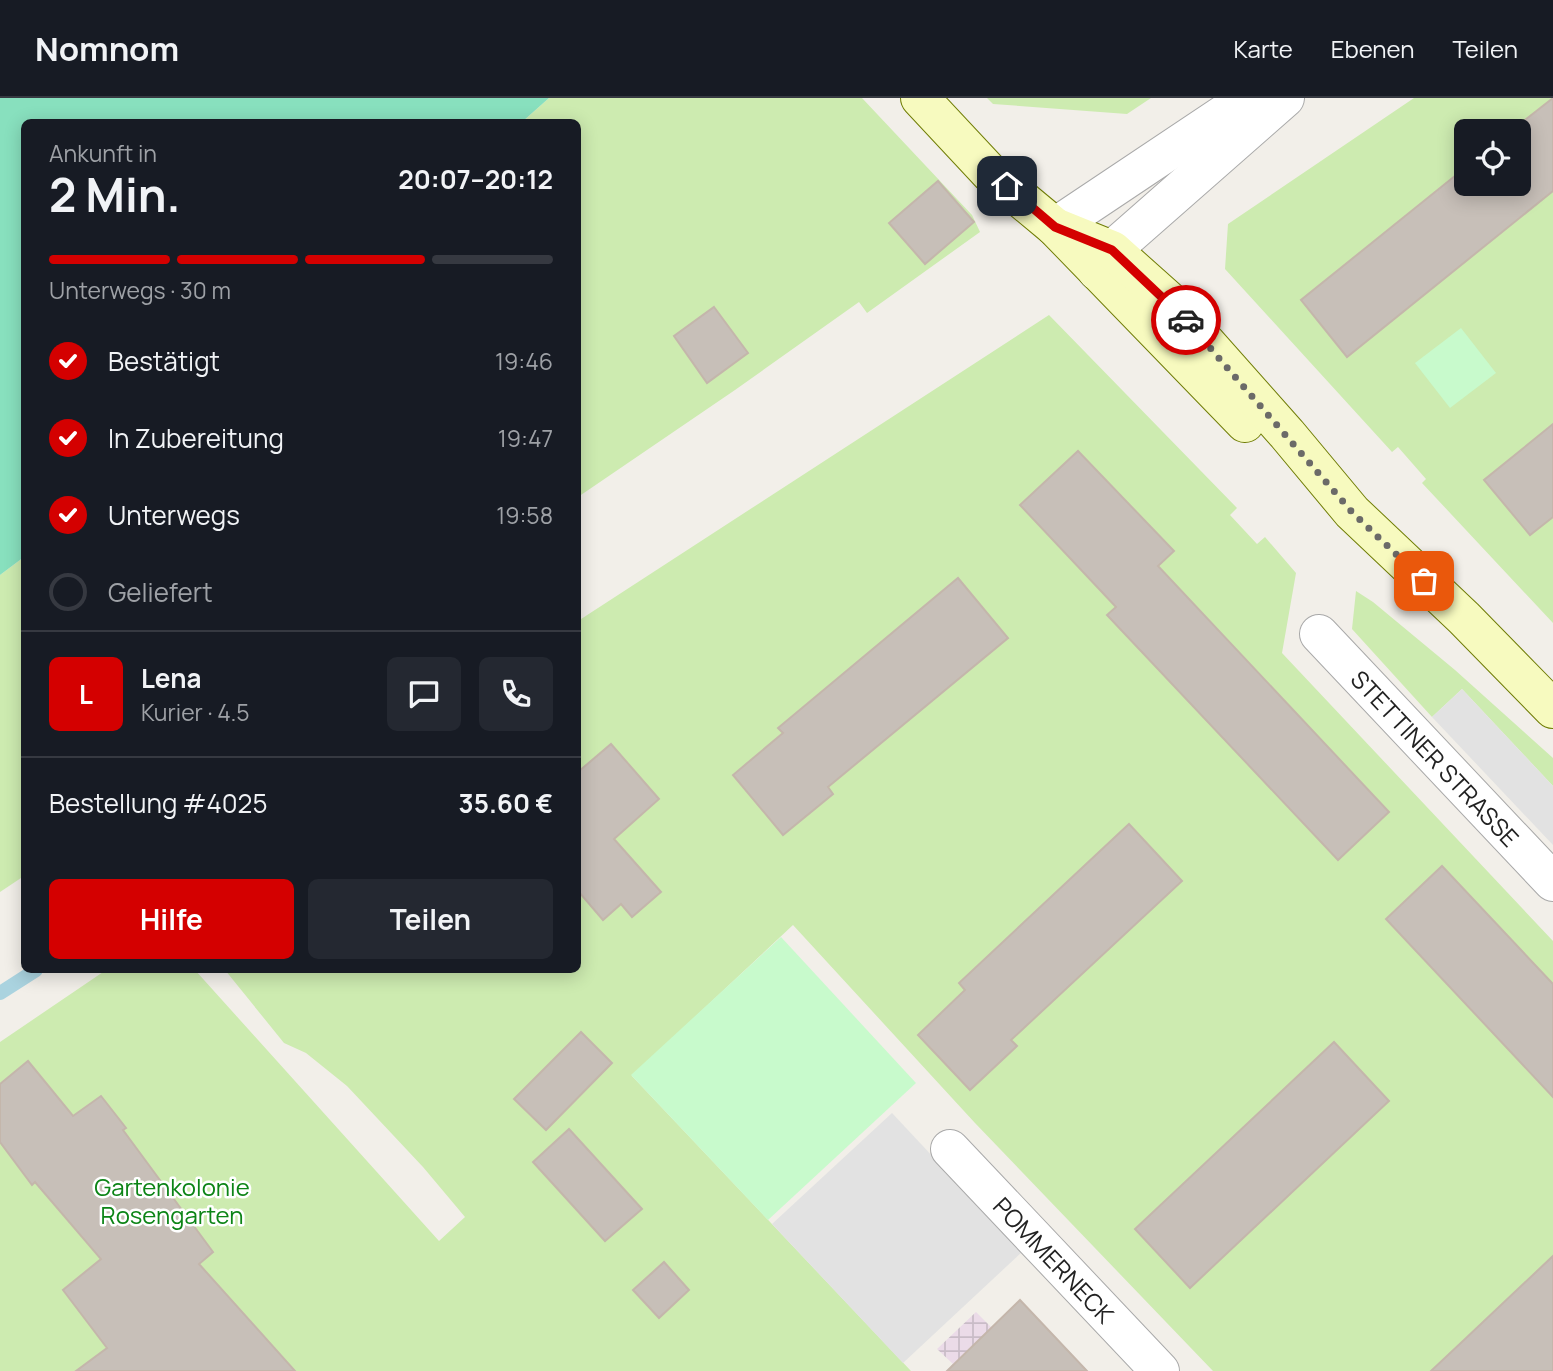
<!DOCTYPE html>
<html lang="de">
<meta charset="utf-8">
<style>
:root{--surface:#171b24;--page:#242831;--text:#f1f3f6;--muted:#9ea1a6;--line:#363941;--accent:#d40000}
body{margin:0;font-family:Manrope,sans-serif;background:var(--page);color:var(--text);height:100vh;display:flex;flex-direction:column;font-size:26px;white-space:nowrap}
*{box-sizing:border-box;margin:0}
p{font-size:23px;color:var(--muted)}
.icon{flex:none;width:38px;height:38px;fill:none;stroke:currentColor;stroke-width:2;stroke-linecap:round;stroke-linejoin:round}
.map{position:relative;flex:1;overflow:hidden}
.side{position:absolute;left:21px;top:21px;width:560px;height:854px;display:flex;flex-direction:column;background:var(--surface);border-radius:10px;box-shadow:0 4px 18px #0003}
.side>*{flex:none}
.buttons{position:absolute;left:1454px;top:21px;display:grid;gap:14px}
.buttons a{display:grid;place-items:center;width:77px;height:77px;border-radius:10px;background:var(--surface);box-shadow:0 4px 18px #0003;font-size:35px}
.pin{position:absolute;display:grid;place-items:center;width:60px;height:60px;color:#fff;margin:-30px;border-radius:14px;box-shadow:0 4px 10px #0006}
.courier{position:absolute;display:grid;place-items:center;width:70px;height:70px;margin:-35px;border:5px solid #d40000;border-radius:50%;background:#fff;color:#222;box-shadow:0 2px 9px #0007}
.summary em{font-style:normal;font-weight:700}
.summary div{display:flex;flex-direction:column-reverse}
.summary{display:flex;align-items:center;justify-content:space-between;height:119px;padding:0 28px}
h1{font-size:46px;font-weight:700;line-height:52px}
.bar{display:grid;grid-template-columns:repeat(4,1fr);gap:10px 7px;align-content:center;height:84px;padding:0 28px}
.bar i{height:9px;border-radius:5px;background:var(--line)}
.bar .current{background:var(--accent)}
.bar p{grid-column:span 4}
.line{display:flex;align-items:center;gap:18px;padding:0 28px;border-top:2px solid var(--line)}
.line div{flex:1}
.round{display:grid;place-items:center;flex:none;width:74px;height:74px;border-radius:10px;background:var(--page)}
ol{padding:0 28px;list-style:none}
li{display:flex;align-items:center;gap:21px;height:77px}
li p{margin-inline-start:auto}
li .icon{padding:7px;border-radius:50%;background:var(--accent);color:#fff;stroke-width:4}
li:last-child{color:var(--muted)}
li i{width:38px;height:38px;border:4px solid var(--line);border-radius:50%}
.primary-button{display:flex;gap:14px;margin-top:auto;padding:14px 28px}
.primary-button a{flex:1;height:80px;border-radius:10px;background:var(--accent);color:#fff;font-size:28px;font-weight:700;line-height:80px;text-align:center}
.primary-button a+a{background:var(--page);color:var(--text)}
header{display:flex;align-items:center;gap:42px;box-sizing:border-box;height:98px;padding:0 35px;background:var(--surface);border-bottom:2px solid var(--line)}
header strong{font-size:33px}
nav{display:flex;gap:38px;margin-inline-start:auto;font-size:24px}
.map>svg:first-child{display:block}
.industrial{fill:url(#industrial-grid)}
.grass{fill:#cdebb0;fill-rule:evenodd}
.park{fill:#c8facc}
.pitch{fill:#88e0be}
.parking{fill:#e2e2e2}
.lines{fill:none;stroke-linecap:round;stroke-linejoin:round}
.stream{stroke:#aad3df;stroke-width:14}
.building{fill:#c7bfb8;stroke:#c4b6ab;stroke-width:2}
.street-casing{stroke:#a9a9a9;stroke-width:40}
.secondary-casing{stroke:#707d05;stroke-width:40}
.street{stroke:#fff;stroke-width:38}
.secondary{stroke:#f7fabf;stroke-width:38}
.done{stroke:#6b6a68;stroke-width:7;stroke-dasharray:0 12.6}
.route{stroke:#d40000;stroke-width:9}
.labels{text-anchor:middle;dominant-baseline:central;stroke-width:5;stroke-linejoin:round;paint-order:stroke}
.street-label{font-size:24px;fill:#222;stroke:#fff}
.park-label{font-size:24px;fill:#0c8416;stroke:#fff}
</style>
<header>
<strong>Nomnom</strong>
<nav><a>Karte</a><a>Ebenen</a><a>Teilen</a></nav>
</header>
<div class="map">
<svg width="1553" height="1273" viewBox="0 0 1553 1273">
<defs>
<pattern id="industrial-grid" width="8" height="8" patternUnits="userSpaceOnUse" patternTransform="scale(1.75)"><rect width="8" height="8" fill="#ebdbe8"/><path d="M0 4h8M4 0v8" fill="none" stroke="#c9bcc7"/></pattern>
</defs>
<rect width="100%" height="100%" fill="#f2efe9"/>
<!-- industrial -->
<polygon class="industrial" points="1020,1202 1088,1273 946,1273 953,1266 937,1251 976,1214 992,1230"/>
<!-- grass -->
<g class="grass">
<polygon points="549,0 862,0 972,117 980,134 867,215 859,204 735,292 578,399 578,24 522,24"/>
<polygon points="987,0 1151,0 1127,16 993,6"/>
<path d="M1414,0H1553V525L1422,385L1426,381L1398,349L1392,354L1225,171L1228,126ZM1466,33H1519V86H1466Z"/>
<polygon points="1049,217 1237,410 1230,417 1257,446 1265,439 1296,475 1282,555 1553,843 1553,1273 1213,1273 975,1025 793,827 632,978 911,1273 0,1273 0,944 106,872 195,872 439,1143 465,1119 423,1069 347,988 306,955 284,945 225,872 578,872 578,523"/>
<polygon points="24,459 24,778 0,794 0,477"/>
<polygon points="1356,493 1373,504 1455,572 1553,660 1553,688 1462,591 1432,619 1352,531"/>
</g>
<!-- park -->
<g class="park">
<polygon points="1461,230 1496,275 1450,310 1415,265"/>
<polygon points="781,839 916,985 768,1122 631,977"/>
</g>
<!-- pitch -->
<polygon class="pitch" points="0,0 549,0 522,24 24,24 24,459 0,477"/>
<!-- parking -->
<g class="parking">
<polygon points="1462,591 1553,688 1553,747 1432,619"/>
<polygon points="892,1015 1022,1154 903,1265 772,1126"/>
</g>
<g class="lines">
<!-- stream -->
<polyline class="stream" points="0,895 36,872"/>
</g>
<!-- building -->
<g class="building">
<polygon points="1553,0 1553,93 1347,259 1301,202 1466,69 1466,86 1519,86 1519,33 1511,33"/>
<polygon points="938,83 974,124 925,166 889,125"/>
<polygon points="714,209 748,255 707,285 674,238"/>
<polygon points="1553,326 1553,419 1530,437 1484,382"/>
<polygon points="1078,353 1174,453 1158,468 1389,714 1338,762 1107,517 1116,509 1020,407"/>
<polygon points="958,480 1008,540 828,689 833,696 783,737 733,677 783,635 778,630"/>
<polygon points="611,646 659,701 614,741 661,794 632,819 621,806 603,822 578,793 578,674"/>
<polygon points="1129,726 1182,783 1011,942 1017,948 970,992 918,937 965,892 959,885"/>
<polygon points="1442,768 1553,886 1553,999 1386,821"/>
<polygon points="581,934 612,965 546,1032 514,1001"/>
<polygon points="1334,944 1389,1003 1190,1190 1135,1131"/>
<polygon points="28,963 73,1018 101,998 126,1030 123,1032 213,1154 199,1166 295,1273 76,1273 107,1250 63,1192 101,1161 35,1084 32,1087 0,1044 0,986"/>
<polygon points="569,1031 642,1111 605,1143 533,1064"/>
<polygon points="1553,1158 1553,1273 1431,1273 1464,1242"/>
<polygon points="664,1164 689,1192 659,1220 633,1192"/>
<polygon points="1020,1202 1087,1273 947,1273"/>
</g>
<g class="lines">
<!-- street casing -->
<g class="street-casing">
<g id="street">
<polyline points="1055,129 1248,0"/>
<polyline points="1097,173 1112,152 1285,0"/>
<path id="s1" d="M1319,536L1553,784"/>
<path id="s2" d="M950,1051L1160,1273"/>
</g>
</g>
<!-- secondary casing -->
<g class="secondary-casing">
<g id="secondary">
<polyline points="920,0 990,75 1055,129 1245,325"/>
<polyline points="1055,129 1112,152 1169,203 1287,336 1352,414 1464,520 1553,611"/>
</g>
</g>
<!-- street -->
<use href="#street" class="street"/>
<!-- secondary -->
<use href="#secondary" class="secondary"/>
</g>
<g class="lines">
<!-- done -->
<polyline class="done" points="1186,222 1352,414 1424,483"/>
<!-- route -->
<polyline class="route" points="1007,88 1055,129 1112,152 1186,222"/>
</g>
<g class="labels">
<!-- street labels -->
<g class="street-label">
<text stroke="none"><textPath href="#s1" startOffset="170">STETTINER STRASSE</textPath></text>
<text stroke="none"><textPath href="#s2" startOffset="152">POMMERNECK</textPath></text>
</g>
<!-- park labels -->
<g class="park-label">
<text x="172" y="1088">Gartenkolonie<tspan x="172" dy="28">Rosengarten</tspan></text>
</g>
</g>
</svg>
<div class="buttons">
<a><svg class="icon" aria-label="locate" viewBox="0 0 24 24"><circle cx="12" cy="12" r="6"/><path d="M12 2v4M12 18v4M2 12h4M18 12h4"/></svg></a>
</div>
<div class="pin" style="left:1424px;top:483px;background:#ea580c"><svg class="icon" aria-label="bag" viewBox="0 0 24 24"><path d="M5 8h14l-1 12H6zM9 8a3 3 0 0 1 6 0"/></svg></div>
<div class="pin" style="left:1007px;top:88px;background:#1f2937"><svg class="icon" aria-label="home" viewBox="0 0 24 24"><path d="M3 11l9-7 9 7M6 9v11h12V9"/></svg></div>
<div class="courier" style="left:1186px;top:222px"><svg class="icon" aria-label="car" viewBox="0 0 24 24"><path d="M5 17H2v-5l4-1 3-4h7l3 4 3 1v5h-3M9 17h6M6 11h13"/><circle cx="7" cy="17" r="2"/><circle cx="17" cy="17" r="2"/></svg></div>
<section class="side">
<div class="summary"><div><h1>2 Min.</h1><p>Ankunft in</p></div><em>20:07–20:12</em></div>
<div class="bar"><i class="current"></i><i class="current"></i><i class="current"></i><i></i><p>Unterwegs · 30 m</p></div>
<ol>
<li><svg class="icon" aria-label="check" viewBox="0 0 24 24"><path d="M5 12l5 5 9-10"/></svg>Bestätigt<p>19:46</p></li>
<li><svg class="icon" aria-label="check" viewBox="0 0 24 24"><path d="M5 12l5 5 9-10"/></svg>In Zubereitung<p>19:47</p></li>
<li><svg class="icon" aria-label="check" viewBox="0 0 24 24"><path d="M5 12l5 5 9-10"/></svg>Unterwegs<p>19:58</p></li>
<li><i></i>Geliefert</li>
</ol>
<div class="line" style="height:126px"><b class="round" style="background:var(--accent);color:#fff">L</b><div><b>Lena</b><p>Kurier · 4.5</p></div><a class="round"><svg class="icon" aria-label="chat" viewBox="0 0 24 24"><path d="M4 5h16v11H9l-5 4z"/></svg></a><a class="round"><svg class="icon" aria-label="phone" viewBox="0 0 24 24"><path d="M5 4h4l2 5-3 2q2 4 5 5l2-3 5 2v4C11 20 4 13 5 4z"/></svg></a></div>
<div class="line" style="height:91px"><div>Bestellung #4025</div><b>35.60 €</b></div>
<div class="primary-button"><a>Hilfe</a><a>Teilen</a></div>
</section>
</div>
